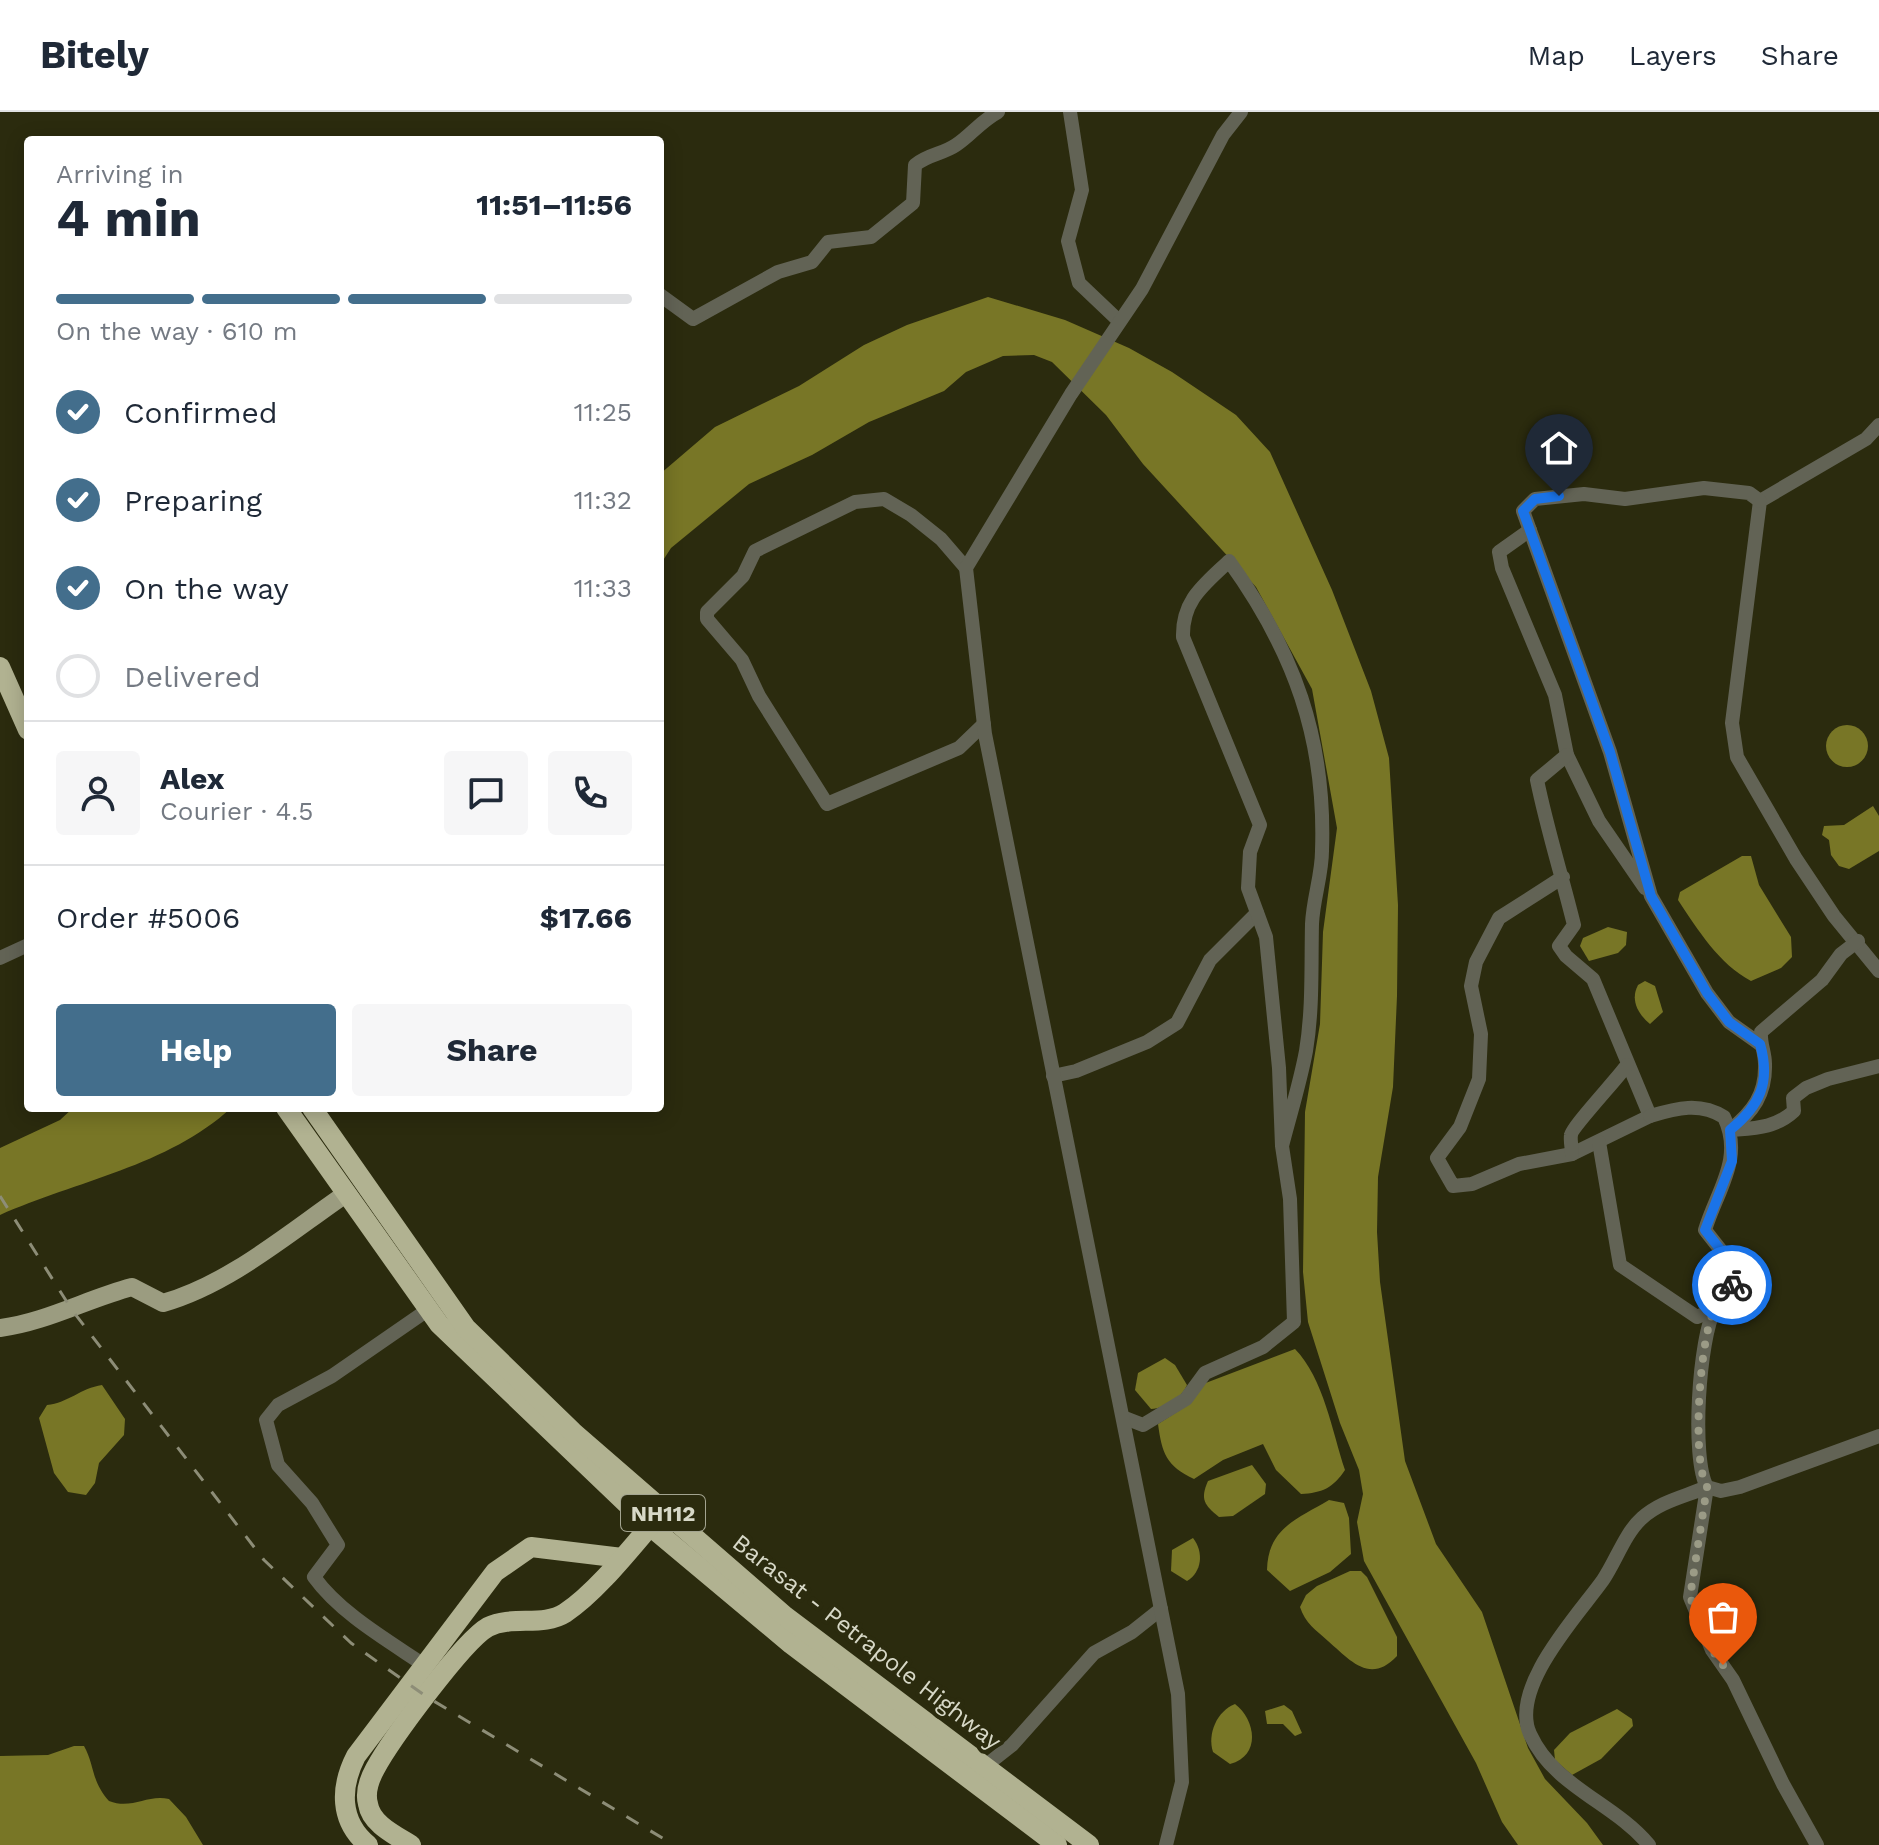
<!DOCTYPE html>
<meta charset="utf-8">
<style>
:root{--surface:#fff;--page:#f6f6f7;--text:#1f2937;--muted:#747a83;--line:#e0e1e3;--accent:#436e8c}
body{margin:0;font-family:"Work Sans",sans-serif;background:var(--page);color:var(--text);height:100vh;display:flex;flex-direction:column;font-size:30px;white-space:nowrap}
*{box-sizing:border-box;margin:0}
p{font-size:26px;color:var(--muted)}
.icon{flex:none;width:44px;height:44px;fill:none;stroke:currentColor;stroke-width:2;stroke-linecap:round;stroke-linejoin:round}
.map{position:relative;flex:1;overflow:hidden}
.side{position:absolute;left:24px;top:24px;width:640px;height:976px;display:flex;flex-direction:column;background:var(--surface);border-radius:8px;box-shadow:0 4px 20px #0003}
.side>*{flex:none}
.pin{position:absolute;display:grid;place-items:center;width:68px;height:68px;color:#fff;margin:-82px -34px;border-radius:50% 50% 50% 0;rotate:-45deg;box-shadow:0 0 8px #0007}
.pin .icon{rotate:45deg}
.courier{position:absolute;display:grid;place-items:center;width:80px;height:80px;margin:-40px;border:6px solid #1a73e8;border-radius:50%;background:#fff;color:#222;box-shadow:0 2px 10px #0007}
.headline em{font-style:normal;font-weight:700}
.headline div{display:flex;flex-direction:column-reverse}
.headline{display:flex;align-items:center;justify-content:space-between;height:136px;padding:0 32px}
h1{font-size:52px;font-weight:700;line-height:60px}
.bar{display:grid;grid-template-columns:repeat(4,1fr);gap:12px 8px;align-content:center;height:96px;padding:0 32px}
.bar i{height:10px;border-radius:6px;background:var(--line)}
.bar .current{background:var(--accent)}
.bar p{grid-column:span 4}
.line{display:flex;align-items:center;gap:20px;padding:0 32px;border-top:2px solid var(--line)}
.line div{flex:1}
.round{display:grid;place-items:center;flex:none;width:84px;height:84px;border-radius:8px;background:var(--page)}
ol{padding:0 32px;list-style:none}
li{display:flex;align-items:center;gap:24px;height:88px}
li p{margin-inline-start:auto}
li .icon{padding:8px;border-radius:50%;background:var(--accent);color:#fff;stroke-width:4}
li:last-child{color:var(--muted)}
li i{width:44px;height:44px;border:4px solid var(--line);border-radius:50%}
.button{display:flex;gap:16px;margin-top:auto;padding:16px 32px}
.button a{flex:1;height:92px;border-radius:8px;background:var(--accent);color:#fff;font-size:32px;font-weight:700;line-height:92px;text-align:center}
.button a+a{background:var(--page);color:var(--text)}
header{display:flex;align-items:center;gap:48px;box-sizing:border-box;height:112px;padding:0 40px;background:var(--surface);border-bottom:2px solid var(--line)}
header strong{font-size:38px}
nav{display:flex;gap:44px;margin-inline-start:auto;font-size:28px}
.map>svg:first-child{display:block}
.water{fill:#787626}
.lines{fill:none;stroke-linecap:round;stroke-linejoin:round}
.minor{stroke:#626355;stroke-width:14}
.major{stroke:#9b9c80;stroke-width:18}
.highway{stroke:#b1b291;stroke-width:20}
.rail{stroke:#8d8d77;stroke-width:3;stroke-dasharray:14 14;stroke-linecap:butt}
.done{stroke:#9b9b86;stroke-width:8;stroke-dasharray:0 14.4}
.route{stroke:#1a73e8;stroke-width:10}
.labels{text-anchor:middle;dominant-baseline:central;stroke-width:8;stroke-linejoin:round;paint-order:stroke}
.shield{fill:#2b2b0e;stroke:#a3a490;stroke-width:2}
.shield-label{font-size:22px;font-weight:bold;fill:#d7d8c7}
.street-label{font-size:24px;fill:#d7d8c7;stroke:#2b2b0e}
</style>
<header>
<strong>Bitely</strong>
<nav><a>Map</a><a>Layers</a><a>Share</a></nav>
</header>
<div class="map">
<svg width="1879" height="1733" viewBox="0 0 1879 1733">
<rect width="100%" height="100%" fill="#2b2b0e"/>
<!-- water -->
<g class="water">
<polygon points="988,185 1065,208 1129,236 1172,260 1236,303 1270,340 1332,478 1371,579 1389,646 1398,793 1397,884 1393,975 1378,1065 1377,1120 1380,1170 1405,1349 1436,1432 1482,1500 1528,1636 1545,1667 1587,1711 1603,1733 1518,1733 1502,1710 1476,1651 1364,1449 1357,1410 1363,1382 1359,1358 1340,1311 1308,1210 1303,1160 1305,1000 1320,912 1323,820 1337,716 1312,577 1256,475 1143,352 1106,303 1052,250 1034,243 1003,244 966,260 944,279 869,310 812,343 749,372 671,436 660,453 660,362 715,315 799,274 864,233 907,213"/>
<circle cx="1847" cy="634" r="21"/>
<polygon points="1873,694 1879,704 1879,739 1849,757 1839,754 1831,743 1829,728 1822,723 1824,714 1844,713"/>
<path d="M1742,744H1751L1759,773L1791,825L1792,845L1781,856L1751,869C1719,852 1698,818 1678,788L1680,780Z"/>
<polygon points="1608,815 1627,820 1626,833 1618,841 1589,849 1580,834 1583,826"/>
<path d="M1645,869L1655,874L1663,900L1650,912C1638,902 1630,888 1638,873Z"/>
<path d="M73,996H231C168,1054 76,1069 0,1103V1036L60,1008Z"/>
<path d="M1295,1237C1324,1267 1332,1319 1345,1358C1333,1376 1322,1381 1301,1382L1276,1358L1263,1332L1223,1348L1194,1367C1166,1354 1162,1341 1158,1312L1180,1298L1203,1272Z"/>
<path d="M1165,1246L1175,1253L1187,1273C1181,1287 1166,1296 1151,1297L1135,1278L1138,1261Z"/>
<path d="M102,1273L125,1307L124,1323L99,1351L95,1371L86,1383L68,1380L54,1361L39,1306L47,1293C68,1291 81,1276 102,1273Z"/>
<path d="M1252,1353L1266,1372L1265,1382L1233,1404L1219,1405C1204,1393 1200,1387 1208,1369Z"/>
<path d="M1329,1388L1344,1391L1349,1406L1351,1442L1330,1460L1290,1479L1267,1458C1268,1416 1297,1407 1329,1388Z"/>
<path d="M1193,1426C1204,1440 1202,1460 1187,1469L1171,1459L1172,1438Z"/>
<path d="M1350,1459H1361L1367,1465L1397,1525V1544C1370,1573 1350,1548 1328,1529C1316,1518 1305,1511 1300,1495L1306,1483L1317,1474Z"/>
<path d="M1235,1592C1256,1608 1261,1644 1230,1652L1213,1640C1207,1622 1217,1599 1235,1592Z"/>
<polygon points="1284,1593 1292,1599 1302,1621 1295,1624 1283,1612 1267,1612 1265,1599"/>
<polygon points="1617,1597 1632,1607 1633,1614 1601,1647 1572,1663 1555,1648 1554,1638 1570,1621"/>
<path d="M74,1634H84C95,1654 91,1669 109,1689C132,1698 147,1682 169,1687L186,1705L203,1733H0V1644L48,1643Z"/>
</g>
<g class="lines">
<!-- minor -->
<g class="minor">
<polyline points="1070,0 1082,78 1068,129 1079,171 1119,209"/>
<path d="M660,183L693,207L778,160L812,150L828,130L871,125L913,91L915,53C928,42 943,42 956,33C971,23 981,9 998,0"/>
<polyline points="1879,313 1866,327 1760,389 1732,611 1737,645 1796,747 1834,804 1879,859"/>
<polyline points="1530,418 1499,440 1502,456 1555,583 1567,643 1599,709 1645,776"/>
<polyline points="966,456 941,427 911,403 884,387 855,390 755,439 743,464 707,500 707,507 742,548 759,584 827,692 959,636 984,612"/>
<path d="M1563,765L1499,806L1476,850L1471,874L1481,922L1479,967L1460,1015L1437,1046L1453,1074L1472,1072L1519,1052L1572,1042L1650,1004L1593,867L1566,844L1559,834L1574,813C1562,764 1547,717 1537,668L1567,643"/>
<polyline points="0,846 28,833"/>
<polyline points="1760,932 1729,910 1707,881 1651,784 1610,640 1523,399 1535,387 1584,382 1625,387 1704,376 1749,381 1760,389"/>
<polyline points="1053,964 1076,959 1147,930 1177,911 1210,848 1257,801"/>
<path d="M1650,1004C1677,996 1700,990 1724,1005C1744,1047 1717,1078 1705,1118L1738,1160C1732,1173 1722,1184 1715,1197C1699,1225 1691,1347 1707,1375L1721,1379L1740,1375L1879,1324"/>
<path d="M1730,1018C1753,1000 1766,982 1765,952C1765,940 1760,932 1761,920L1822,868L1841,842L1858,829"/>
<path d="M1731,1018C1755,1016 1776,1016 1794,999L1793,986L1806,976L1828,967L1879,954"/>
<polyline points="1599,1030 1620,1153 1697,1205 1713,1198"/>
<path d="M1572,1042C1572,1036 1570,1028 1571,1023C1572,1015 1618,966 1627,953"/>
<path d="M1125,1306L1143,1313L1186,1287L1205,1261L1263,1235L1294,1210L1290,1087L1282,1034L1279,956L1266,825L1248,776L1250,740L1260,713L1183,525C1182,488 1204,473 1229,449C1294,539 1326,627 1322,739C1322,763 1313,787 1312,812C1311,855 1313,896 1306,939C1300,971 1290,1003 1282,1034"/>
<path d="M424,1553C387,1528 340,1501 314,1465L338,1433L312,1391L278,1353L266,1308L278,1293L332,1264L429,1197"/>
<polyline points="984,1655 1012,1633 1094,1541 1132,1520 1161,1497"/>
<polyline points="1166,1733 1182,1670 1178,1582 985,622 966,456 1071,282 1142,177 1223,23 1241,0"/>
<path d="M1649,1733C1613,1690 1554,1675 1530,1622C1509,1575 1579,1502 1603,1468C1616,1449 1625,1421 1642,1406C1661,1389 1684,1385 1707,1375L1690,1485L1712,1538L1733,1568L1783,1672L1817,1733"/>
</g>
<!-- major -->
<path class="major" d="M0,1216C46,1210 87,1187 132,1175L163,1191C230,1172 290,1120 347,1081"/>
<!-- highway -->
<g class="highway">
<polyline points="0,555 28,618"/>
<polyline points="286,996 439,1212 650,1414 791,1532 1057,1733"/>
<polyline points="312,996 466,1216 573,1320 785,1504 1089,1733"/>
<path d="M368,1733C339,1709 340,1675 356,1644L495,1460L531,1435L622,1446"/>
<path d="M411,1733C395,1723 371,1712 368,1692C365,1681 369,1668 375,1657C390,1629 463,1529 488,1515C512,1503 543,1515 565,1501C595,1481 627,1441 650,1414"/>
</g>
<!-- rail -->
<polyline class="rail" points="0,1084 72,1198 264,1448 351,1531 427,1585 674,1733"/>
</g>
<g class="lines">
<!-- done -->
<path class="done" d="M1723,1553L1712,1538L1690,1485L1707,1375C1691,1348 1700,1227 1714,1198C1718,1189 1726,1181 1732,1173"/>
<!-- route -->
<path class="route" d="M1559,384L1535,387L1523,399L1610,640L1651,784L1707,881L1729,910L1760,932C1771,970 1760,994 1730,1018L1732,1049L1705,1118L1738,1160L1732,1173"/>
</g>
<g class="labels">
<!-- shield labels -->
<rect class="shield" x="621" y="1383" width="84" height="36" rx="6"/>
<g class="shield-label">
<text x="663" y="1401">NH112</text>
</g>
<!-- street labels -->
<g class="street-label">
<text transform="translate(867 1530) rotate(38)">Barasat - Petrapole Highway</text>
</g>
</g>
</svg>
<div class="pin" style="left:1723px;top:1553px;background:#ea580c"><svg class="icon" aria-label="bag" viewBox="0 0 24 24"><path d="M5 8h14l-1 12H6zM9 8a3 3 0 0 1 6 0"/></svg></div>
<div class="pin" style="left:1559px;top:384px;background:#1f2937"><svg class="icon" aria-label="home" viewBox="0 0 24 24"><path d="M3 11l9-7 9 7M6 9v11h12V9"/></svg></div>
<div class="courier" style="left:1732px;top:1173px"><svg class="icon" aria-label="bike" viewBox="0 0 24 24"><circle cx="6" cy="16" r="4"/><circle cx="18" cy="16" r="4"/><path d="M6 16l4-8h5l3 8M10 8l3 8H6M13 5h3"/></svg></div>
<section class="side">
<div class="headline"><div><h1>4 min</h1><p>Arriving in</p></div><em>11:51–11:56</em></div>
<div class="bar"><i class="current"></i><i class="current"></i><i class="current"></i><i></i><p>On the way · 610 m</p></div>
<ol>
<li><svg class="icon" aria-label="check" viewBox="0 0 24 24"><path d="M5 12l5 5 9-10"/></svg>Confirmed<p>11:25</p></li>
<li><svg class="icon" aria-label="check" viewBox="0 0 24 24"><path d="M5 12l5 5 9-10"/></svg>Preparing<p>11:32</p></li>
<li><svg class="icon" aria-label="check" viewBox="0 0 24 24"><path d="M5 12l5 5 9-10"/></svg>On the way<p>11:33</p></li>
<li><i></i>Delivered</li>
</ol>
<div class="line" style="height:144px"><a class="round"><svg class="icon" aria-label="person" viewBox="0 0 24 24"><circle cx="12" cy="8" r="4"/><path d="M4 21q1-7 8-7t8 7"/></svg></a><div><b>Alex</b><p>Courier · 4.5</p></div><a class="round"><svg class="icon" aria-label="chat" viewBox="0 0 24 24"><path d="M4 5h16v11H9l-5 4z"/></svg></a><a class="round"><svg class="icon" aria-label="phone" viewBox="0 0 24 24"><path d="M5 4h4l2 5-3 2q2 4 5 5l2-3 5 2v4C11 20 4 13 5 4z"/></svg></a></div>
<div class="line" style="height:104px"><div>Order #5006</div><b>$17.66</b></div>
<div class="button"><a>Help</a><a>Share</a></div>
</section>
</div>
